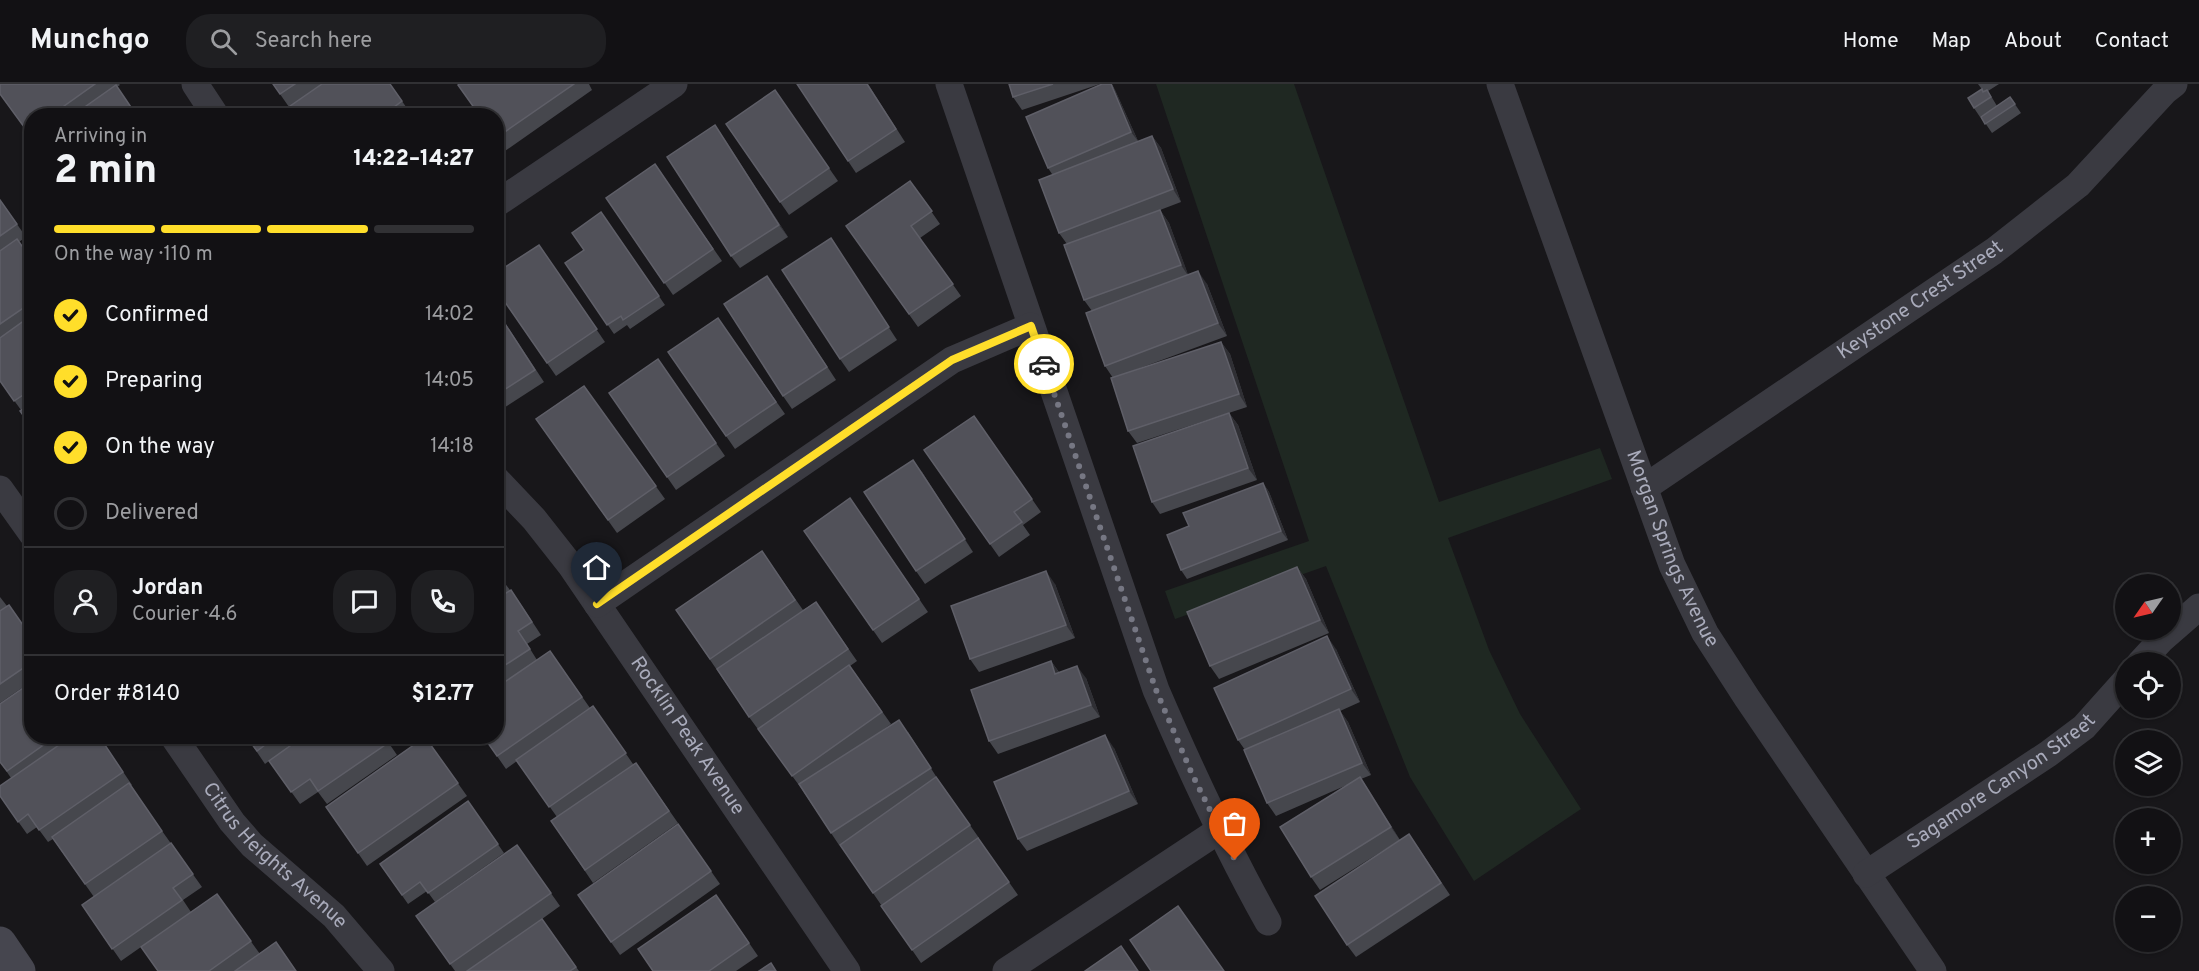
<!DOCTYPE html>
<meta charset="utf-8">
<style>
:root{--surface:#121114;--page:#1f1f22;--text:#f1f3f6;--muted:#9c9da0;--line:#313134;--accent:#ffde2a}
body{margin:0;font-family:Overpass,sans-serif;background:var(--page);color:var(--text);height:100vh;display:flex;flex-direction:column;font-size:22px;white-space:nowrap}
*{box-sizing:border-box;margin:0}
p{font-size:20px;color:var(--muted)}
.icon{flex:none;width:33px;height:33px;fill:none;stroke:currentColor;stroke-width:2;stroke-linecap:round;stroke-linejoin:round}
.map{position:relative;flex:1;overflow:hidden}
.drawer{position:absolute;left:24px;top:24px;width:480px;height:636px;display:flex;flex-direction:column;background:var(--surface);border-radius:24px;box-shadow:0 2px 4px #0004,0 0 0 2px var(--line)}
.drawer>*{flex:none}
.needle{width:39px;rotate:236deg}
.buttons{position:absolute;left:2115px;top:490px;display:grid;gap:12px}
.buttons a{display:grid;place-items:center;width:66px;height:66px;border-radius:50%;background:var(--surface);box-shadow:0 2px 4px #0004,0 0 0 2px var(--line);font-size:30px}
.pin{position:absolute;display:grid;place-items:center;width:51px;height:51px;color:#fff;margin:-62px -26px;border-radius:50% 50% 50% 0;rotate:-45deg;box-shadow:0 0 6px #0007}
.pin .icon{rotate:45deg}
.courier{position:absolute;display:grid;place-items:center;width:60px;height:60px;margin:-30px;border:4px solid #ffde2a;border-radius:50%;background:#fff;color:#222;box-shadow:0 2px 8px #0007}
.headline em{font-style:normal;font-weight:800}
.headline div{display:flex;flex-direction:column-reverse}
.headline{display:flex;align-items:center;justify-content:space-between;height:102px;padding:0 30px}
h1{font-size:39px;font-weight:800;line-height:45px}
.bar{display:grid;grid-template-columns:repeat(4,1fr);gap:9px 6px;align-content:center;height:72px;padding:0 30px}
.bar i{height:8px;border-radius:4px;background:var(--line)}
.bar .selected{background:var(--accent)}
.bar p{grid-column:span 4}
.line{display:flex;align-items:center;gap:15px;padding:0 30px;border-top:2px solid var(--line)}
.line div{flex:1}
.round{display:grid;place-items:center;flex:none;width:63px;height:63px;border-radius:24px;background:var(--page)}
ol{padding:0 30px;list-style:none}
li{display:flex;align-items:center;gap:18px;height:66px}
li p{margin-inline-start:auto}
li .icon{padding:6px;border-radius:50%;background:var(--accent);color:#111;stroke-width:4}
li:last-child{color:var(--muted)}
li i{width:33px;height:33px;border:3px solid var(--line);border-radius:50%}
header{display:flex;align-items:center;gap:36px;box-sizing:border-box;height:84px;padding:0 30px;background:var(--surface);border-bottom:2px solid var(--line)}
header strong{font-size:28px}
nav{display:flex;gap:33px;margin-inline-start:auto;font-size:21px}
.search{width:420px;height:54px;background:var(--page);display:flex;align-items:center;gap:15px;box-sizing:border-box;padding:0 21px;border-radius:24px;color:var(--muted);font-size:22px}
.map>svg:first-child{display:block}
.green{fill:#1f2822}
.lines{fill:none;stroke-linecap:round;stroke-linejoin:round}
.minor{stroke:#3a3a41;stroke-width:27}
.secondary{stroke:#46464f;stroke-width:33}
.wall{fill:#46474d}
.shaded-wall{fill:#2f2f34}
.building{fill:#515159;stroke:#5f5f68;stroke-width:1.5}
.done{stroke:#767783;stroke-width:6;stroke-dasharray:0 10.8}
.route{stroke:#ffde2a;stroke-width:8}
.labels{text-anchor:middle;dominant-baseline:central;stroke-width:6;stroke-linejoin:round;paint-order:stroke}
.street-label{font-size:20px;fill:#a9abbb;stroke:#131215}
</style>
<header>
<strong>Munchgo</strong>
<div class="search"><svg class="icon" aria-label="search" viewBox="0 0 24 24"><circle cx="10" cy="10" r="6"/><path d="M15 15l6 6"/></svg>Search here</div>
<nav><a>Home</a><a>Map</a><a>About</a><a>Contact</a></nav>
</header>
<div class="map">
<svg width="2199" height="887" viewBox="0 0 2199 887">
<rect width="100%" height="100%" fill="#18171a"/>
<!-- green -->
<polygon class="green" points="1156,0 1294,0 1439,418 1600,364 1612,395 1448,454 1489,566 1520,630 1581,725 1474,797 1410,693 1326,482 1175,535 1165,507 1309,457"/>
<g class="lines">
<!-- minor -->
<g class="minor">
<polyline points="195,0 216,32"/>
<path d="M949,0L1156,606C1190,685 1226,763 1268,838"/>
<path id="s1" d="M1500,0L1672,481L1705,549L1747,614L1933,887"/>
<polyline points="496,120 674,0"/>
<path id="s2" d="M496,395L534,435L571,482L847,887"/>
<path id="s3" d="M1644,404L1994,167L2078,101L2165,7L2174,0"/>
<polyline points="0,405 32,450"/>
<polyline points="597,520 952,276 1031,242"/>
<polyline points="2140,579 2162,555 2199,523"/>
<path id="s4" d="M173,652L232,738L252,761L334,832L381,887"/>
<path id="s5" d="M1866,790L2048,670L2084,643L2126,596"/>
<polyline points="1006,887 1221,745"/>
</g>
<!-- secondary -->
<polyline class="secondary" points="0,859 19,887"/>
</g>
<!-- wall -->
<g class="wall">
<polygon points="0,0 119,0 120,1 117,3 137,32 32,32 32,54 0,10"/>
<polygon points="273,0 390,0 411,30 408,32 286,32 289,23"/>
<polygon points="459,0 589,0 592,6 505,67 496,55 496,32"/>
<polygon points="868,0 905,58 856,89 848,77"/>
<polygon points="1009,0 1100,0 1022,26 1013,13"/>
<polygon points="1102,0 1112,0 1115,6 1138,57 1152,52 1161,64 1181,118 1160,126 1169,139 1188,191 1207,200 1227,252 1132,287 1221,258 1230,270 1247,323 1137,359 1128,347 1113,294 1105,282 1092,227 1084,216 1067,160 1059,149 1052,90 1048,84"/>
<polygon points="1978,0 1999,0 1988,7 1997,22 2010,13 2021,29 1992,49 1981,33 1988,28 1980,33 1974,24 1982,5 1984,8"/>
<polygon points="775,6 838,97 789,131 726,40"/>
<polygon points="715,41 788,153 740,184 731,172"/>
<polygon points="655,80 722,177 673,211 606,114"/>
<polygon points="910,97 940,140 920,154 961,212 918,243 846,142"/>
<polygon points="0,116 26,153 19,158 32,176 32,344 21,326 0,297"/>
<polygon points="601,128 665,221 630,245 627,241 614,250 565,179 584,166"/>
<polygon points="539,161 605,258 556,292 496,205"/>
<polygon points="839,167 897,256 849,288 840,275"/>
<polygon points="776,204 836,296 792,325 783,312"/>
<polygon points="496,225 544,298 496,329"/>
<polygon points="718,234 785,330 735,365 668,268"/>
<polygon points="658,275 725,372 676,406 609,309"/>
<polygon points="584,302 665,415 617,449 536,335"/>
<polygon points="1229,329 1238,341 1257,396 1160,430 1152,418"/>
<polygon points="974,332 1041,428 1023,441 1030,451 999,473 924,366"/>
<polygon points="922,388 973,468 925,500 916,487"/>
<polygon points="1263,399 1269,408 1288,456 1187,495 1181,486 1189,442"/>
<polygon points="850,414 928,528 882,559 804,447"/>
<polygon points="762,467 803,526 816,518 857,577 850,582 891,640 880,648 908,648 939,697 979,754 978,754 1018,811 921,879 840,761 839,761 801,704 749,633 676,526"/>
<polygon points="1297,483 1306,495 1329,549 1219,595 1210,582"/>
<polygon points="496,488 520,519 541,551 527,560 537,576 550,567 590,624 593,622 633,680 636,679 678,739 593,799 551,737 557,733 517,677 506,685 483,652 496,652"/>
<polygon points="1055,500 1075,554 979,588 970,575"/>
<polygon points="0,513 32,554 32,597 0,619"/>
<polygon points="1336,565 1360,618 1340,627 1348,638 1371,691 1361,695 1400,756 1320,806 1311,793 1347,701 1276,732 1267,719 1245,666 1238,656"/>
<polygon points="1051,577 1059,588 1086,594 1100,633 998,670 989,657"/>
<polygon points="32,652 99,652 132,701 130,702 202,803 183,816 191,828 217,810 260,870 296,887 158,887 141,863 121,877 82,821 94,813 53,755 48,758 37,743 27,750 0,712 11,694 0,678"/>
<polygon points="246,652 384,652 397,671 327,720 318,708 300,720 269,677 265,680"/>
<polygon points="425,653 467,712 367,782 326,723"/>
<polygon points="1114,664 1138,720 1027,767 1018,755"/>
<polygon points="468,717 504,769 435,818 427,807 408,820 380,780"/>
<polygon points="678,740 720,800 620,871 578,811"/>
<polygon points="517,761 560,822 542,835 579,887 455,887 416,832"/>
<polygon points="1418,763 1450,811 1356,873 1347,861"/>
<polygon points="716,811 758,872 736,887 653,887"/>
</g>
<!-- shaded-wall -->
<g class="shaded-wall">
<polygon points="1111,0 1115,6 1138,57 1131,48"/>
<polygon points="715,41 724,54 788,153 779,141"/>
<polygon points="1152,52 1161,64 1181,118 1173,105"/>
<polygon points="1160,126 1169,139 1189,193 1181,181"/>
<polygon points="1198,187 1207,200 1227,252 1218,239"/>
<polygon points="1221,258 1230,270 1247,323 1239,310"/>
<polygon points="1229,329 1238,341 1257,396 1248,384"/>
<polygon points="913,376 922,388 973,468 965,455"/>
<polygon points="1263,399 1269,408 1288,456 1281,447"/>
<polygon points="1297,483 1306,495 1329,549 1320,536"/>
<polygon points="1046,487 1055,500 1075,554 1066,541"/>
<polygon points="1327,552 1336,565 1360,618 1351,605"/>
<polygon points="1051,577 1060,590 1055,590"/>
<polygon points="1077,582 1086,594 1100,633 1091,621"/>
<polygon points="1339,625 1348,638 1371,691 1362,679"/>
<polygon points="1105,651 1114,664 1138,720 1129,707"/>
<polygon points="1360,693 1369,706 1400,756 1391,743"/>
</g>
<!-- building -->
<g class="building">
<polygon points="0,0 95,0 50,32 32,32 32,44 27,47 0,10"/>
<polygon points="273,0 295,0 280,10"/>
<polygon points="322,0 390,0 402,17 382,32 286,32 283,27"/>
<polygon points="459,0 574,0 496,54 496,32 480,32 458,1"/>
<polygon points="797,0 867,0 896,45 848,77"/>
<polygon points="1009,0 1053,0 1013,13"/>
<polygon points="1102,0 1111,0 1131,48 1048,84 1026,33"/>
<polygon points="116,1 137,32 72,32"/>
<polygon points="1982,5 1983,8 1987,6 1991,13 1974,24 1968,14"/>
<polygon points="775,6 829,84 780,118 726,40"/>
<polygon points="2010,13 2015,20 1985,40 1981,33"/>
<polygon points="715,41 779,141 731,172 667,73"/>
<polygon points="1152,52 1173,105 1059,149 1039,96"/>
<polygon points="655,80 713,165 664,199 606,114"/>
<polygon points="910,97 932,127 911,142 953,200 909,230 846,142"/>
<polygon points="0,116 17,140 0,152"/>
<polygon points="1160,126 1181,181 1084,216 1064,161"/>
<polygon points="601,128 659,212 623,236 621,232 607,241 565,179 584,166 572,149"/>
<polygon points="831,154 889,243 840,275 782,186"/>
<polygon points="17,155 32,176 32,218 0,240 0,167"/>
<polygon points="539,161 597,245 547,279 496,205 496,189"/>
<polygon points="1198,187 1218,239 1105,282 1086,229"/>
<polygon points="767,192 827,283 783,312 724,220"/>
<polygon points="496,226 535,286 496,311"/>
<polygon points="32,231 32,305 14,317 0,297 0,254"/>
<polygon points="718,234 776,318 726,352 668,268"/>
<polygon points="1221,258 1239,310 1128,347 1111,294"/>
<polygon points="658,275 716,359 667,393 609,309"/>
<polygon points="584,302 656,402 608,436 536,335"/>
<polygon points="32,319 32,344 20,327"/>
<polygon points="1229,329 1248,384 1152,418 1133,362"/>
<polygon points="974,332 1032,415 1014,428 1022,438 990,460 924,366"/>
<polygon points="913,376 965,455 916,487 864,408"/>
<polygon points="1263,399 1281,447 1181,486 1167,451 1189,442 1183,429"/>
<polygon points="850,414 919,515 873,546 804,447"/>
<polygon points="762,467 795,516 710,575 676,526"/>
<polygon points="1297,483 1320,536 1210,582 1187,528"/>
<polygon points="1046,487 1066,541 970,575 951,522"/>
<polygon points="496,488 505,499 496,505"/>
<polygon points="511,506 532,538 518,547 530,565 496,587 496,515"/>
<polygon points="816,518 848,565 749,633 717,585"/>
<polygon points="9,521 32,554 32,578 0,600 0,527"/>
<polygon points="1327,552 1351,605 1238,656 1214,604"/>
<polygon points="550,567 582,613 497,672 483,652 496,652 496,604"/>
<polygon points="1051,577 1055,590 1077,582 1091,621 989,657 971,606"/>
<polygon points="849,581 882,628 792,692 758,645"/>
<polygon points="32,598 32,652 56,652 7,687 0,678 0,620"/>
<polygon points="593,622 626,669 549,723 516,676"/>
<polygon points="1339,625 1362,679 1267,719 1244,666"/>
<polygon points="899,636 931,684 831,749 799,700"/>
<polygon points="1105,651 1129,707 1018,755 994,698"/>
<polygon points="72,652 99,652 123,688 39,746 28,730 18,738 0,712 0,702"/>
<polygon points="246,652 277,652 257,667"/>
<polygon points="304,652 384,652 388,659 318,707 310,695 291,708 269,677"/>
<polygon points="425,653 458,699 358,769 326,723"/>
<polygon points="636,679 669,727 585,786 551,737"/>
<polygon points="936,693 970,741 873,809 840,761"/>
<polygon points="1360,693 1391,743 1311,793 1280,743"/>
<polygon points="129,699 162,747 85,800 52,753"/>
<polygon points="468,717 498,760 428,809 420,798 402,811 380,780"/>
<polygon points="678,740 711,787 611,858 578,811"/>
<polygon points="1409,750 1441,799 1347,861 1315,812"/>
<polygon points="978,754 1009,798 912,866 881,822"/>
<polygon points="171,759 193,790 173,804 182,816 112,865 82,821"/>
<polygon points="517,761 551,809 450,880 416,832"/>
<polygon points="217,810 251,857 209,887 158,887 141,863"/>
<polygon points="716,811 749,859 709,887 653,887 638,865"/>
<polygon points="1178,822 1224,887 1151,887 1130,856"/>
<polygon points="542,835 576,883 570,887 467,887"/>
<polygon points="276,858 296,887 235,887"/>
<polygon points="1121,862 1138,887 1085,887"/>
<polygon points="771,879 776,887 759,887"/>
</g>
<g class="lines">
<!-- done -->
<polyline class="done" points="1044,280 1156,606 1192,690 1235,776"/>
<!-- route -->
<polyline class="route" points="597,520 952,276 1031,242 1044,280"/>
</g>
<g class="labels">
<!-- street labels -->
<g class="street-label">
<text stroke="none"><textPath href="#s3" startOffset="334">Keystone Crest Street</textPath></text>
<text stroke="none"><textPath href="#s1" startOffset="496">Morgan Springs Avenue</textPath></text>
<text stroke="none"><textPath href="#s2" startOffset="321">Rocklin Peak Avenue</textPath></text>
<text stroke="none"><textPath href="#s5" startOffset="164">Sagamore Canyon Street</textPath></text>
<text stroke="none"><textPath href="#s4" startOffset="158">Citrus Heights Avenue</textPath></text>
</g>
</g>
</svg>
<div class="buttons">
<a><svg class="needle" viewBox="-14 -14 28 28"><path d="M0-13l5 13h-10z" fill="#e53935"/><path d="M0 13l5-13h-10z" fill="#9c9da0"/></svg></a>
<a><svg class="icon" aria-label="locate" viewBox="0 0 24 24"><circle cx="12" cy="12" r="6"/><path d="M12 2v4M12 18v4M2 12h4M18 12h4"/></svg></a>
<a><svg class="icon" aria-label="layers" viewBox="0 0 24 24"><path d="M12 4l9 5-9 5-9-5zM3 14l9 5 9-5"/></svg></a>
<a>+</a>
<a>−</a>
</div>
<div class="pin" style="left:1235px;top:776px;background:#ea580c"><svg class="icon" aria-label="bag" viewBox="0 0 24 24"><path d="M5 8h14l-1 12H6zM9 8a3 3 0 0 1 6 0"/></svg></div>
<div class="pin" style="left:597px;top:520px;background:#1f2937"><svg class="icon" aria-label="home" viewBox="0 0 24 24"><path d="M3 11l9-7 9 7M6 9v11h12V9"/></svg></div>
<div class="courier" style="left:1044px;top:280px"><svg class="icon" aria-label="car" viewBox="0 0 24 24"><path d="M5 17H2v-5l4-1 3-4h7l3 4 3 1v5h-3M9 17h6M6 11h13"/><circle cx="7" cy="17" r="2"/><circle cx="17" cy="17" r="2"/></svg></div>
<section class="drawer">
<div class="headline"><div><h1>2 min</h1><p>Arriving in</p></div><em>14:22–14:27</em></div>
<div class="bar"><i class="selected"></i><i class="selected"></i><i class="selected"></i><i></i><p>On the way · 110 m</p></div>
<ol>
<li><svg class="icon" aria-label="check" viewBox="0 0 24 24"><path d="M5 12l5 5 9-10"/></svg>Confirmed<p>14:02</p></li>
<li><svg class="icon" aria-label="check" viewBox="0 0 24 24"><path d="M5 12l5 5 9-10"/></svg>Preparing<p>14:05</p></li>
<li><svg class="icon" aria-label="check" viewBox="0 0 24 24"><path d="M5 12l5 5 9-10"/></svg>On the way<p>14:18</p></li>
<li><i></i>Delivered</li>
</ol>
<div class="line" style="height:108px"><a class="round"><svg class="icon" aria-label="person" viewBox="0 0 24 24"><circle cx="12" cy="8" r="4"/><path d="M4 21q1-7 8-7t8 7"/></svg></a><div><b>Jordan</b><p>Courier · 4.6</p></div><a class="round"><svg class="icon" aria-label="chat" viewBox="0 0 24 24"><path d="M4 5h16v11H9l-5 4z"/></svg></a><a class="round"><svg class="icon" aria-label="phone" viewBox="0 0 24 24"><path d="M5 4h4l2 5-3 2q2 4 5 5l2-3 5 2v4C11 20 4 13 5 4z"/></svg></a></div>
<div class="line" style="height:78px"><div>Order #8140</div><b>$12.77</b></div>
</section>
</div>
